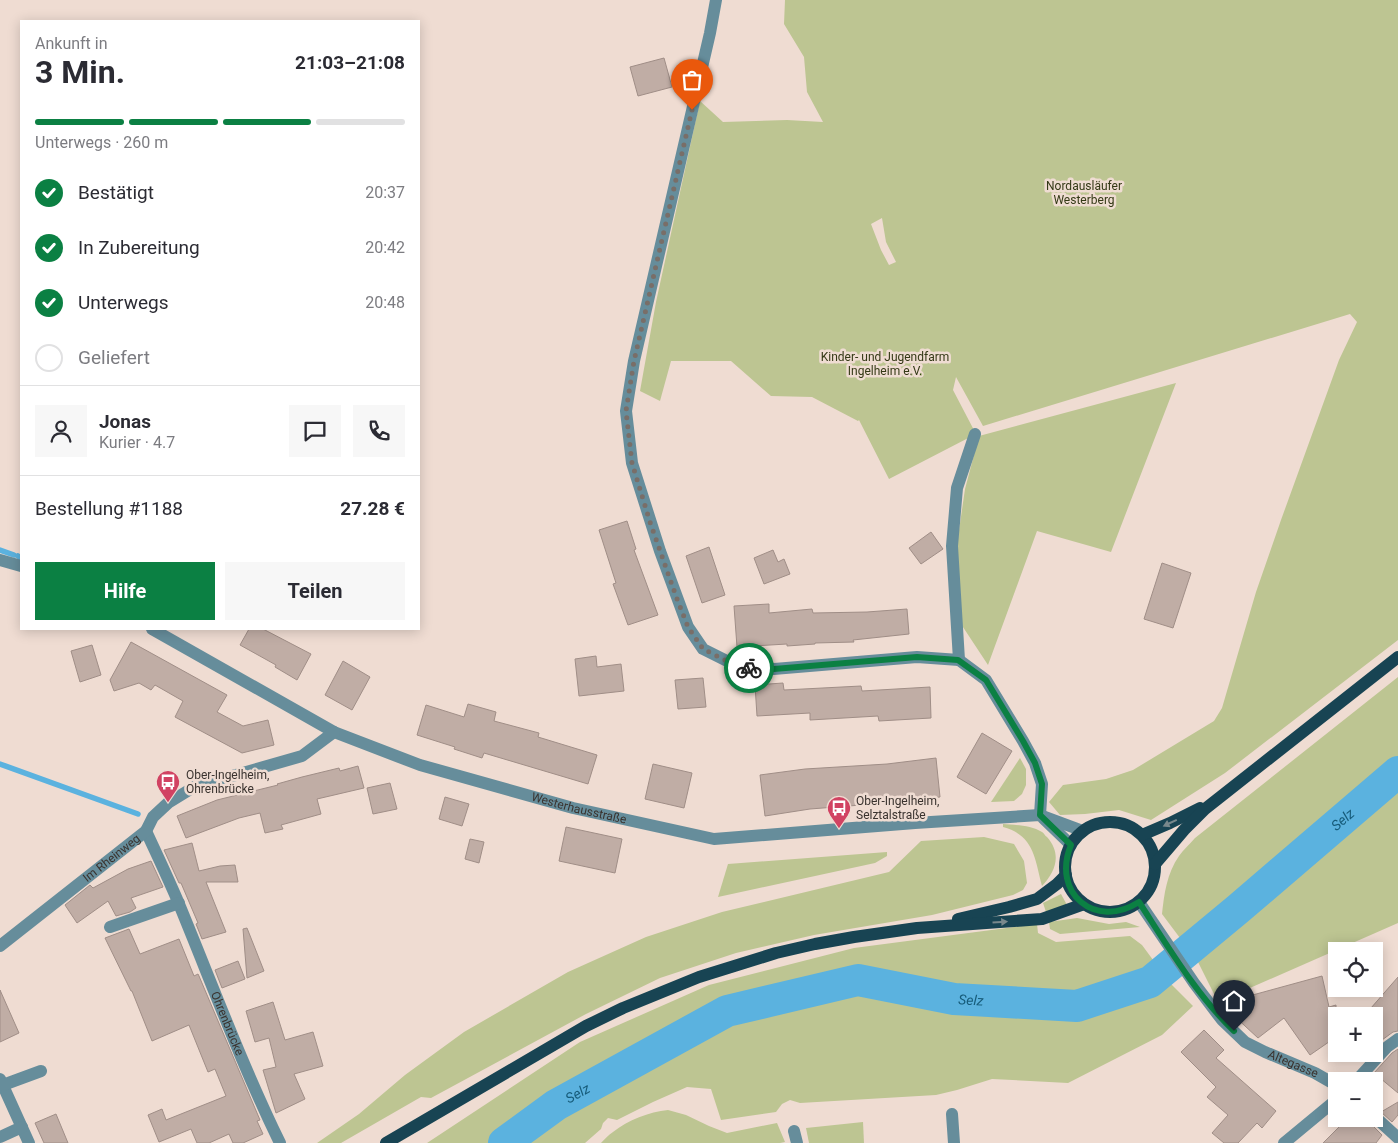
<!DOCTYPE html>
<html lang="de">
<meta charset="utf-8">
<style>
:root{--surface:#fff;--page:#f7f7f7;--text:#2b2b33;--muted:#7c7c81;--line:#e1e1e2;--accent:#0b8043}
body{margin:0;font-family:Roboto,sans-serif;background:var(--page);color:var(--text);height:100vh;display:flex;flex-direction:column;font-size:19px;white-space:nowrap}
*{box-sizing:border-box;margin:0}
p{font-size:16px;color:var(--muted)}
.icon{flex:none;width:28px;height:28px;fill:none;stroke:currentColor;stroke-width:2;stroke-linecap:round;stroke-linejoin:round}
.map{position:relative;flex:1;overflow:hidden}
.panel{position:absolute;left:20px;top:20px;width:400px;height:610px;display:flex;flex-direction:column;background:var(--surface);border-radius:0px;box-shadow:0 2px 12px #0003}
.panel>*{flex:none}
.controls{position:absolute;left:1328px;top:942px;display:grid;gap:10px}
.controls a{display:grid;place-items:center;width:55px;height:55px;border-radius:0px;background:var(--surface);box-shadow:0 2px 12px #0003;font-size:25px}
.pin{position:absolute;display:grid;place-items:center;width:42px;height:42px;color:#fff;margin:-51px -21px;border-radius:50% 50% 50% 0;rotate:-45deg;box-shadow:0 0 5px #0007}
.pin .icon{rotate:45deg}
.courier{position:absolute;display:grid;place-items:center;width:50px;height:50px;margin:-25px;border:4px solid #0b8043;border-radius:50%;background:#fff;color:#222;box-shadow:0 1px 6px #0007}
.summary em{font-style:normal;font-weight:700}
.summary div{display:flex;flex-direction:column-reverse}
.summary{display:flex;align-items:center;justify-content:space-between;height:85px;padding:0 15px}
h1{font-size:32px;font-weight:700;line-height:38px}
.bar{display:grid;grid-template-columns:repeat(4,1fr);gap:8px 5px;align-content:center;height:60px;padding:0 15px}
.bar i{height:6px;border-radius:4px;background:var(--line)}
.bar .selected{background:var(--accent)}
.bar p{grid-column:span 4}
.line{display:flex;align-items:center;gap:12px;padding:0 15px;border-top:1px solid var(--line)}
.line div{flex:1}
.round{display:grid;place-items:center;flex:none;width:52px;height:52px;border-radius:0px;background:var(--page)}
ol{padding:0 15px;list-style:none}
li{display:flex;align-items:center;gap:15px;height:55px}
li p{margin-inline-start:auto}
li .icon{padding:5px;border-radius:50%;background:var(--accent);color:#fff;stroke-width:4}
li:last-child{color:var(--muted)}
li i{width:28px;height:28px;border:2px solid var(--line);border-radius:50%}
.cta{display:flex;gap:10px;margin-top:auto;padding:10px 15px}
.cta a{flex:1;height:58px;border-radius:0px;background:var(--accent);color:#fff;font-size:20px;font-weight:700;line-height:58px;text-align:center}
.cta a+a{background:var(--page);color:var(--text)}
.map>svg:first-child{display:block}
.green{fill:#bdc592;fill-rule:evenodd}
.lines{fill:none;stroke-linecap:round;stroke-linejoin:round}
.stream{stroke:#5bb2df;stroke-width:5.5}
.river{stroke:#5bb2df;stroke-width:32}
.building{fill:#c0ada5;stroke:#a08e87}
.minor{stroke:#668d9b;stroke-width:12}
.major{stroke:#184453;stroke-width:12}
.oneway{fill:#79888c}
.done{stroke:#796e68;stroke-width:5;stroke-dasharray:0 9}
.route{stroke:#0b8043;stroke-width:6}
.labels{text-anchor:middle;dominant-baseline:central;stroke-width:5;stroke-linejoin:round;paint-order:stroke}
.park-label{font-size:12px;fill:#343916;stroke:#efdcd2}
.poi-label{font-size:12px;fill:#3a332f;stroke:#efdcd2;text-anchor:start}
.street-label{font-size:12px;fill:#3a332f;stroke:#efdcd2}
.water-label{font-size:14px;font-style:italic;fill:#165b79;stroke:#efdcd2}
</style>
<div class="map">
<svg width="1398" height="1143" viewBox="0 0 1398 1143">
<rect width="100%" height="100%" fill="#efdcd2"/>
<!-- green -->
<g class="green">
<path d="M785,0H1398V640L1225,773L1151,820L1119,810L1085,814L1060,815L1049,802L1063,785L1106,779L1133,770L1214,721L1222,708L1256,592L1281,520L1339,360L1357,322L1350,314L983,426L956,377L953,390L976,434L889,479L859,420L858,421L812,397L771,396L731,361H671L660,401L640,391L656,302L700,101L723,122L787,120L823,122L807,92L804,57L784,24ZM882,218L886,242L896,262L889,265L881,250L871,224Z"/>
<polygon points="1176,383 1111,552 1037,531 988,665 959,621 957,544 965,489 979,436"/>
<path d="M1398,677V923L1218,1002L1198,962L1162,914C1164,894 1167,873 1179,856C1183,850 1190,844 1195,838Z"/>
<polygon points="1020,758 1026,769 1026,785 1022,794 1014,801 991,802"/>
<path d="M1003,824C1015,825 1031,825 1042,832C1044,833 1045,836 1047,837C1062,854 1056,871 1042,886C1035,859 1034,835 1003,827Z"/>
<polygon points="984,837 1014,844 1024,861 1027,883 1023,890 1013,895 932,915 814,935 736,953 660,978 586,1014 431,1098 421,1097 341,1143 317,1143 359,1114 405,1075 464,1032 568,972 646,937 722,912 889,872 921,841"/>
<polygon points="887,852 887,856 875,863 718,897 728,864"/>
<polygon points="1061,894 1067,905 1046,912 1043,903"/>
<polygon points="1077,918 1109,924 1126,922 1140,927 1060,934 1050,929 1049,922"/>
<polygon points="1037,924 1038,933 1056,942 1130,936 1142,945 1170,983 1193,1006 1162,1035 1068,1083 992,1079 957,1090 936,1095 800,1103 790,1100 782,1104 776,1112 721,1120 711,1089 687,1087 653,1102 617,1120 608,1118 603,1123 601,1129 585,1143 427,1143 580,1042 709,985 854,948"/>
<path d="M668,1110L686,1115L709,1126L727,1133L777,1123L785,1142L780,1143H601C605,1139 608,1135 613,1132C628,1120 649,1112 668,1110Z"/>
<polygon points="863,1122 864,1143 809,1143 806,1128"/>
</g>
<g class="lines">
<!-- stream -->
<g class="stream">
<polyline points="0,550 14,555"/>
<polyline points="18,556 21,558"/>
<polyline points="0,764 138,814"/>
</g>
<!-- river -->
<path class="river" id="s1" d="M504,1143L556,1105L727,1011L858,980L954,999L1077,1006L1150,982L1238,909L1398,772"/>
</g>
<!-- building -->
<g class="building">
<polygon points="664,58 672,87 638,96 630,67"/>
<polygon points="627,521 636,549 634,550 658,615 628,625 613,584 616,583 599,530"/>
<polygon points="931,532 943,549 921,564 909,548"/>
<polygon points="709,547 725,595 702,603 686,556"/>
<polygon points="773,550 778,562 784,559 790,574 764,584 754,558"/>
<polygon points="1162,563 1191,573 1173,628 1144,619"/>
<polygon points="769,604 769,613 812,609 813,613 867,612 907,609 909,634 853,640 854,642 815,643 815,644 787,646 787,644 737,647 734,606"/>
<polygon points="249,629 263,629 311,654 297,680 275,667 276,665 240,645"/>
<polygon points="131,642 227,695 217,712 243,726 268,720 274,745 242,753 175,717 183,701 155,685 151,690 139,683 114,691 110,680"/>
<polygon points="92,645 101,675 80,682 71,651"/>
<polygon points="596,656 597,667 621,664 624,691 579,696 575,659"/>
<polygon points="343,661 370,677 352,710 325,695"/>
<polygon points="703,678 706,707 678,709 675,680"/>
<polygon points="783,683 784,690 861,686 862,691 930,687 931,718 879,721 878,716 810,720 810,713 757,716 755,685"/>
<polygon points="468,704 496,712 494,721 539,733 538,737 597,755 588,784 484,753 482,758 454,749 455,747 417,735 426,705 464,717"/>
<polygon points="982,733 1012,751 986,794 957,777"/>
<polygon points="936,758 940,797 874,804 810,809 765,816 760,775 805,769 887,764"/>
<polygon points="653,764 692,773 684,808 645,799"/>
<polygon points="358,766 364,788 317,799 321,814 281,825 283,829 265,833 260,813 239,818 186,838 177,816 217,800 278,785 277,784 302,777 339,768 340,771"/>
<polygon points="390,783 397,809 373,814 367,788"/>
<polygon points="445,797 469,804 462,826 439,819"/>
<polygon points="566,827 622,839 615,873 559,861"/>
<polygon points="470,839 484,842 479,863 465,859"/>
<polygon points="192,843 199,871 220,866 235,865 238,882 206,882 226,932 202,939 196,924 198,923 181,883 179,883 164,850"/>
<polygon points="151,861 163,887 131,898 136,908 130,912 116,916 108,901 77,923 65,905 90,885 93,888 128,869"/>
<polygon points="247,928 264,971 247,978 243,929"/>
<polygon points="129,929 140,954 179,939 194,976 198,974 199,976 260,1120 257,1121 263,1134 243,1143 233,1143 229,1134 209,1143 197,1143 191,1129 159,1142 148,1115 162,1109 166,1120 226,1096 215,1069 208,1072 189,1025 152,1041 132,991 131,991 105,938"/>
<polygon points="238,961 245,979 222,988 215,970"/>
<polygon points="1322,976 1329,1007 1336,1005 1336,1037 1310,1055 1284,1018 1258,1038 1219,1002 1249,996"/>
<polygon points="1398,977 1398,1031 1393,1032 1382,1040 1374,1049 1374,1016 1364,1016"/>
<polygon points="0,990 19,1033 0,1042"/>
<polygon points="273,1002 285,1040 313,1032 323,1066 294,1074 305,1099 276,1113 263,1070 276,1067 269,1038 255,1042 246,1011"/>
<polygon points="1204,1030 1224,1050 1216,1058 1276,1111 1262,1128 1257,1123 1238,1143 1224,1143 1212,1133 1228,1115 1207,1097 1216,1087 1181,1052"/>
<polygon points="1398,1049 1398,1093 1374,1073 1392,1053"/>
<polygon points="1398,1102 1398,1115 1392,1122 1381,1112"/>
<polygon points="56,1114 68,1143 44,1143 35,1123"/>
<polygon points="1347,1119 1355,1119 1360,1124 1367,1120 1382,1135 1376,1143 1323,1143"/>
</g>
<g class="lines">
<!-- minor -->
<g class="minor">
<polyline points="716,0 710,33 634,361 626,411 632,463 660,551 688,627 703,649 737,666 761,670 917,657 959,660 986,680 1023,741 1035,763 1042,784 1040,815"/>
<polyline points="0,560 21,566"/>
<path id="s2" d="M152,629L334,732L420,765L573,808L714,839L915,823L1040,815L1083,831"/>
<polyline points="959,660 952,546 957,488 975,434"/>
<polyline points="1043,818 1071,845"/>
<path id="s3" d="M146,831C157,855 169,880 179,904C212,984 242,1065 280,1143"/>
<path id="s4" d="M1139,902L1194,983L1222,1020L1245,1042L1265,1052L1315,1073L1336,1085"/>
<polyline points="110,927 179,903"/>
<path id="s5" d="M0,946L146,831L153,817L168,803L194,787L302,756L334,732"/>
<polyline points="0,1079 29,1143"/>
<polyline points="1356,1081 1387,1047 1398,1039"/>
<polyline points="3,1085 41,1071"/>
<polyline points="952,1114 954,1143"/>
<polyline points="1374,1116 1398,1138"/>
<polyline points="794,1131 797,1143"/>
<polyline points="0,1137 22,1127"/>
<polyline points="1284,1143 1336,1100"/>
</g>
<!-- major -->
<g class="major">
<circle cx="1110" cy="867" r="45"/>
<polyline points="1142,835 1170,823 1200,808"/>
<polyline points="1155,864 1184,830 1205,809 1398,657"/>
<polyline points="958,919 1009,907 1037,899 1057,884 1066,875"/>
<polyline points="386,1143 586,1026 623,1008 699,977 776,953 815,944 854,937 917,928 1042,919 1084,904"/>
</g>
</g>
<!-- one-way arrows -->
<defs><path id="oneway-solid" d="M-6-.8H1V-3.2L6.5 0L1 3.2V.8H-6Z" transform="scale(1.25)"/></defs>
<g class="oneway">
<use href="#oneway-solid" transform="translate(1170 823) rotate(155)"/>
<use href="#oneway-solid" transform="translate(1000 922) rotate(-4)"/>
</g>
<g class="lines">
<!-- done -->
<polyline class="done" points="692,110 634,361 626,411 632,463 650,522 677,599 688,627 703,649 737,666 749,668"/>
<!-- route -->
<path class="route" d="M749,668L761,670L917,657L958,660L986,680L1023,741L1035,763L1042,784L1040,815L1071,845C1051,893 1095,930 1139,902C1167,945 1197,996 1234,1031"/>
</g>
<!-- icons -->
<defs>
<g id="bus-pin" transform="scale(1.25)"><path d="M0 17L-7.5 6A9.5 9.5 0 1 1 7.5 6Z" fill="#d14262" stroke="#efdcd2"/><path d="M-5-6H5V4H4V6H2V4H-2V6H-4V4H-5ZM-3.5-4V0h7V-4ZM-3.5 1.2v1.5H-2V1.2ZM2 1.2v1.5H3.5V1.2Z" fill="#fff"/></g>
</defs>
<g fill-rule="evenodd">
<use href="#bus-pin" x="168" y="782"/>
<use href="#bus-pin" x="839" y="808"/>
</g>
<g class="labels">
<!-- park labels -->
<g class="park-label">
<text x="1084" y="186">Nordausläufer<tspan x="1084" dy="14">Westerberg</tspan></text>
<text x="885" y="357">Kinder- und Jugendfarm<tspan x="885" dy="14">Ingelheim e.V.</tspan></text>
</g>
<!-- poi labels -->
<g class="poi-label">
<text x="186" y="775">Ober-Ingelheim,<tspan x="186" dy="14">Ohrenbrücke</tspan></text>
<text x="856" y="801">Ober-Ingelheim,<tspan x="856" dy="14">Selztalstraße</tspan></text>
</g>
<!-- street labels -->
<g class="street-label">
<text stroke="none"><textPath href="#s2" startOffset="466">Westerhausstraße</textPath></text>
<text stroke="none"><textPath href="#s5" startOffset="142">Im Rheinweg</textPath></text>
<text stroke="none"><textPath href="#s3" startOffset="209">Ohrenbrücke</textPath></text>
<text stroke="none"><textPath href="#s4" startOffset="229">Altegasse</textPath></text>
</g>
<!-- water labels -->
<g class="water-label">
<text stroke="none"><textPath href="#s1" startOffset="944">Selz</textPath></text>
<text stroke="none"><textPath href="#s1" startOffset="509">Selz</textPath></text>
<text stroke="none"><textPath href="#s1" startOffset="89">Selz</textPath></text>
</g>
</g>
</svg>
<div class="controls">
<a><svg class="icon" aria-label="locate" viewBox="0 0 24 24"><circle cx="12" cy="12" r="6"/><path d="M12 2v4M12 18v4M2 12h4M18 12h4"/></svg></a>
<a>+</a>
<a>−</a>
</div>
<div class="pin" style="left:692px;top:110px;background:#ea580c"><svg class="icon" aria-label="bag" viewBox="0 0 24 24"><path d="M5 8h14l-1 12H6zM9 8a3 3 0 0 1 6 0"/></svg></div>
<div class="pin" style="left:1234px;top:1031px;background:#1f2937"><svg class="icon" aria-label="home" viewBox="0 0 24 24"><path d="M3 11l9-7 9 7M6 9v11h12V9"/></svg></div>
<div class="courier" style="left:749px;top:668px"><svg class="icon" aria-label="bike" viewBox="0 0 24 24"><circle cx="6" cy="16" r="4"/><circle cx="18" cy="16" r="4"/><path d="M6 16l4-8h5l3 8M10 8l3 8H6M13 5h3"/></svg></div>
<section class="panel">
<div class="summary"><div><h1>3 Min.</h1><p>Ankunft in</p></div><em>21:03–21:08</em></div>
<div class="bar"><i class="selected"></i><i class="selected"></i><i class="selected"></i><i></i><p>Unterwegs · 260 m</p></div>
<ol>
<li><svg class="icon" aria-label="check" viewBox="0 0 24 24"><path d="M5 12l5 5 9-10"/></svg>Bestätigt<p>20:37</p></li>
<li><svg class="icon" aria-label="check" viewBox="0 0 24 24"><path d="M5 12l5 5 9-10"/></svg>In Zubereitung<p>20:42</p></li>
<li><svg class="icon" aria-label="check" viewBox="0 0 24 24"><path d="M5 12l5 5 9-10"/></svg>Unterwegs<p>20:48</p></li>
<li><i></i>Geliefert</li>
</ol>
<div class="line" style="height:90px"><a class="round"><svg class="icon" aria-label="person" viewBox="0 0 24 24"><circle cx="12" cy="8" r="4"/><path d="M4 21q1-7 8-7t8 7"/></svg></a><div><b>Jonas</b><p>Kurier · 4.7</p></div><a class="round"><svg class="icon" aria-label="chat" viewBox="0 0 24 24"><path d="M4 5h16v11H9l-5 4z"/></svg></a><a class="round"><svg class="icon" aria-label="phone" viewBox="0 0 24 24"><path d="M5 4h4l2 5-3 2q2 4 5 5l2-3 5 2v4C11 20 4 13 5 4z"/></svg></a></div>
<div class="line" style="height:65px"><div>Bestellung #1188</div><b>27.28 €</b></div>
<div class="cta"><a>Hilfe</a><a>Teilen</a></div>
</section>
</div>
